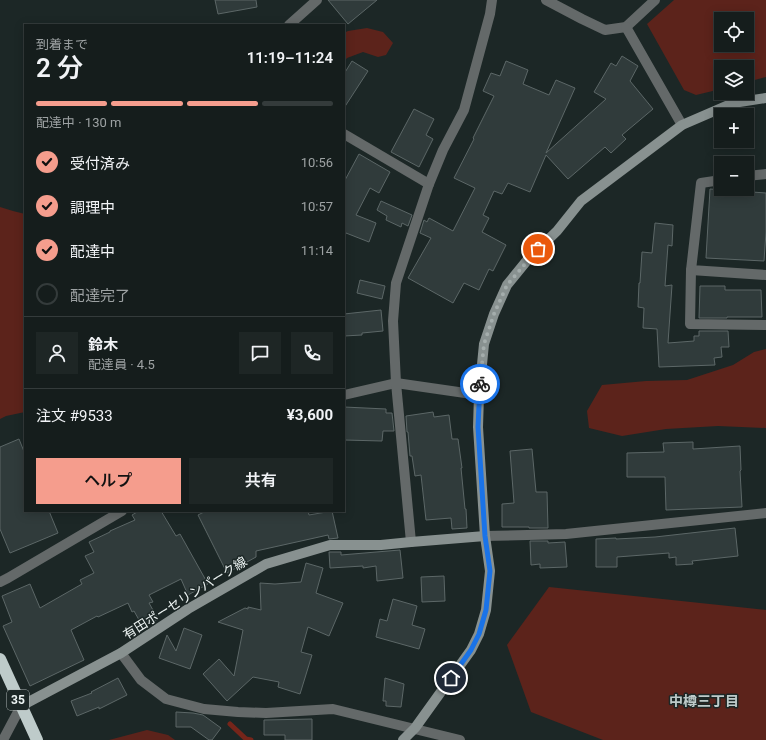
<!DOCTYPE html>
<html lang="ja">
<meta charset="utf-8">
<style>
:root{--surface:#151d1c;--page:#1e2625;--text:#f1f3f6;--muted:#9da2a3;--line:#343b3b;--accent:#f59d8d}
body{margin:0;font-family:Roboto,"Noto Sans JP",sans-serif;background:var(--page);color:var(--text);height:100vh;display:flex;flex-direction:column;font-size:15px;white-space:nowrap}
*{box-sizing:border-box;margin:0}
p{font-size:13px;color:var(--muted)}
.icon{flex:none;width:22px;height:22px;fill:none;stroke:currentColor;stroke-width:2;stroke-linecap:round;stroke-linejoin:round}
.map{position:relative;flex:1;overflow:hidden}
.drawer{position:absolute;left:24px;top:24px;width:321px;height:488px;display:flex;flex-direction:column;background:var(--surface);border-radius:0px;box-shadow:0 2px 10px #0003,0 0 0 1px var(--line)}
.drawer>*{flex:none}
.fabs{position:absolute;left:714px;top:12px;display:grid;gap:8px}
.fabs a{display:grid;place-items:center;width:40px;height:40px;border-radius:0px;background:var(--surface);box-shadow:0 2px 10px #0003,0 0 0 1px var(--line);font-size:20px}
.pin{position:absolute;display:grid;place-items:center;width:34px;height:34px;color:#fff;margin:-17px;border:2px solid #fff;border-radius:50%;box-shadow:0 1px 4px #0007}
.courier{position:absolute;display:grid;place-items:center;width:40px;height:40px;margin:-20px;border:3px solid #1a73e8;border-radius:50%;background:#fff;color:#222;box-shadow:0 1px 5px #0007}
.overview em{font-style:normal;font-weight:600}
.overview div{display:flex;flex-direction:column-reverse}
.overview{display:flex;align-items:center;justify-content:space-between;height:68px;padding:0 12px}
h1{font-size:26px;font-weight:600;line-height:30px}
.bar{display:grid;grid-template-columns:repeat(4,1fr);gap:6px 4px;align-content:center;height:48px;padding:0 12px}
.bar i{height:5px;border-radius:3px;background:var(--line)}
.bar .active{background:var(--accent)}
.bar p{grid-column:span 4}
.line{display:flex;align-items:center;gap:10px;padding:0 12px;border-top:1px solid var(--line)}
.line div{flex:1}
.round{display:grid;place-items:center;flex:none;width:42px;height:42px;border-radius:0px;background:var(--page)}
ol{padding:0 12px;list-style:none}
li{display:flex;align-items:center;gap:12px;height:44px}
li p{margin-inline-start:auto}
li .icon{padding:4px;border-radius:50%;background:var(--accent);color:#111;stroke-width:4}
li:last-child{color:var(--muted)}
li i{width:22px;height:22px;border:2px solid var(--line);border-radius:50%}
.button{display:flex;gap:8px;margin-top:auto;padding:8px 12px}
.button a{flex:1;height:46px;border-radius:0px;background:var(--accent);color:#111;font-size:16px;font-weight:600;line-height:46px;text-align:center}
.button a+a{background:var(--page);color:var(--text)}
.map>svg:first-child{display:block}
.green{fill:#5c231b;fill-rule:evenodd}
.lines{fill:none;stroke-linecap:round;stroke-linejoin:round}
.stream{stroke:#76251a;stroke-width:5}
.building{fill:#303b3b;stroke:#5c6767}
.street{stroke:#646969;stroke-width:10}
.secondary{stroke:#889190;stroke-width:10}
.highway{stroke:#becbca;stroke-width:12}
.done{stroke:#a4adac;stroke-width:4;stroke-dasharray:0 7.2}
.route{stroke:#1a73e8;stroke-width:5}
.labels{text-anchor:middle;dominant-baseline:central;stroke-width:3;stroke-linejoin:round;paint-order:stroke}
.shield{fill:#1c2726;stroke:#afb7b6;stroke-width:1}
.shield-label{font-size:12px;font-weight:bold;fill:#eef5f4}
.street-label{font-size:13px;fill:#eef5f4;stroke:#1c2726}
.neighbourhood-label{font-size:14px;font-weight:bold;fill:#bdcac9;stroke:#1c2726}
</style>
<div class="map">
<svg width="766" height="740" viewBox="0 0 766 740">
<rect width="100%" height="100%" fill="#1c2726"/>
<!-- green -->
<g class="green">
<path d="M674,0H766V77L747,82V67H721V89L696,95L684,90L647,24ZM721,19H747V45H721Z"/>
<polygon points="367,28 383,32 393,43 386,55 378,57 363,52 347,58 344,62 344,33 348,31"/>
<polygon points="0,207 13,211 25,214 25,412 6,416 0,419"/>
<polygon points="766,349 766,428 718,426 666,429 622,436 589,428 587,411 602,385 646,381 687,380 733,365 754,352"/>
<polygon points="549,587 766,610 766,740 603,740 531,712 507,645"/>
<polygon points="147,730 168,735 175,740 109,740"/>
</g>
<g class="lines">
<!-- stream -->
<polyline class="stream" points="230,724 246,739 251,740"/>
</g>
<!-- building -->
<g class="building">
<polygon points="215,0 256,0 257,7 218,14"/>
<polygon points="328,0 377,0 348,24"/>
<polygon points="622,56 638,66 630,81 653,109 622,135 626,139 611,153 605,147 568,179 546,155 530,192 508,183 502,194 494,191 483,215 489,218 482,232 506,245 493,271 489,269 479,290 464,283 453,303 408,278 431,238 420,233 424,220 427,222 429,218 453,231 475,188 454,178 474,139 473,138 494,96 483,91 491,73 500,76 506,61 528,70 523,84 549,95 556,80 575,88 546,153 606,99 594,92 611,63 616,66"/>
<polygon points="352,61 368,71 344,108 344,74"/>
<polygon points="414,109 434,119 426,135 433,139 419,167 391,152"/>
<polygon points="359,154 390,172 379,193 370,188 356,215 376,223 369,242 346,233 344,237 344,182"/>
<polygon points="710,189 766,193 766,232 764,261 706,258"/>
<polygon points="381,201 412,215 408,226 402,223 401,227 386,220 387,216 377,210"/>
<polygon points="655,223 673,225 672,246 668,245 665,286 672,285 668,343 694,341 694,336 699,336 699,331 728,331 729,347 721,347 722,357 714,358 715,365 659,367 657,329 643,328 644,308 638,307 639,283 640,283 642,252 652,253"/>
<polygon points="360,280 385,286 382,299 357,293"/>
<polygon points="700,286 725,286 725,290 761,290 762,317 727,317 727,318 699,318"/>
<polygon points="381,310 383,331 362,333 362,335 344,336 344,314"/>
<polygon points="344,407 386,409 386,413 392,413 394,431 383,431 382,441 344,440"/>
<polygon points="433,412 434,417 449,415 452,439 458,439 462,468 461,468 465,509 466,509 467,528 452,529 451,518 426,520 421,475 415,476 412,456 410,456 408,432 407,432 406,416"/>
<polygon points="19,439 25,454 25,511 49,511 58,533 10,553 0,529 0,447"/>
<polygon points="693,442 693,449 740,446 741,470 740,471 742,507 666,510 665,477 627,477 627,453 664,452 663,443"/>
<polygon points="532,449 536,492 547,492 548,528 529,528 529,527 502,527 502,504 514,503 510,451"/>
<polygon points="139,511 161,511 176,536 180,534 208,584 188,595 181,579 149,595 153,602 149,603 158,619 143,627 134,611 132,612 128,603 98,617 97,616 71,630 84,660 30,686 3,626 12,622 2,596 30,584 40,608 82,584 80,580 94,573 85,556 94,552 89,542 110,532 110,531 135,520 132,515"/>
<polygon points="206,511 308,511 309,515 332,511 338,538 329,539 328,535 256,551 256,557 227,573 198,515"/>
<polygon points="735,528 738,556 692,561 693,564 676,565 676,557 669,558 669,553 617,557 617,567 596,567 596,539 616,538 616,539 655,537"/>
<polygon points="530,541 548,541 548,543 565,542 567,567 540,568 540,564 531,565"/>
<polygon points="400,550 403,578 377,581 376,566 363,568 363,566 330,568 329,552 341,552 341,555"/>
<polygon points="306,563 323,568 316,593 343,603 329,636 308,627 301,652 312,655 300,694 278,687 279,682 253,677 227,701 203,674 219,659 234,676 243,630 218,622 245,608 248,609 248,607 261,610 260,583 275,584 301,582"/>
<polygon points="444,576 445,601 422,602 421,577"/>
<polygon points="393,599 417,606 412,625 425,629 419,649 376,637 380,619 387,621"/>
<polygon points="184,628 202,635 190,669 159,658 167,635 176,651"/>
<polygon points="118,678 127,695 99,709 99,707 77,716 71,701 92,693 91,692"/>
<polygon points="385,678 404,684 401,707 386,706 386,701 383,701"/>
<polygon points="176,712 193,713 203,715 221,728 212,740 209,740 191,727 176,727"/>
<polygon points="312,719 312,740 285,740 285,735 264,735 264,720"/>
</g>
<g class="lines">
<!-- street -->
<g class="street">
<polyline points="546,0 582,19 605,30 626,27 655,0"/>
<polyline points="289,25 317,0"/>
<polyline points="626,27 682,125"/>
<polyline points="344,134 429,184"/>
<polyline points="747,176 766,174"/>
<polyline points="721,180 701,183 691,270 766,275"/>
<polyline points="691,270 690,324 766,325"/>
<polyline points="344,395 396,383 479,395"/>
<polyline points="485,536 566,534 766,513"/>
<polyline points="411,542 396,383 393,321 396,283 429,184 443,150 464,110 490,14 492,0"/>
<polyline points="0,582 8,578 122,511"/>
<polyline points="121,653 141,680 166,699 204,709 238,712 266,713 333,709 460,740"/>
<polyline points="3,740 21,706"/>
</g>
<!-- secondary -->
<g class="secondary">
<polyline points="21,706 121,653 188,609 266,564 330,545 381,545 411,542 485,536"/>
<polyline points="403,740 415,728 471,650 479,634 486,610 490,571 485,536 478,427 479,395 484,344 494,314 507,285 529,258 557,231 581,201 682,125 733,103 766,98"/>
</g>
<!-- highway -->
<polyline class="highway" points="0,659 37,740"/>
</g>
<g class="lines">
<!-- done -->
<polyline class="done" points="480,384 484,344 494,314 507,285 538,249"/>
<!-- route -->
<polyline class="route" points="451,678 471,650 479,634 486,610 490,571 485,536 478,427 480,384"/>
</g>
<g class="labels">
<!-- shield labels -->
<rect class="shield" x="7" y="690" width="22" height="20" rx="3"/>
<g class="shield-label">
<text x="18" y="700">35</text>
</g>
<!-- street labels -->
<g class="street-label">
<text transform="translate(185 598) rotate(-32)">有田ポーセリンパーク線</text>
</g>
<!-- neighbourhood labels -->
<g class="neighbourhood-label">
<text x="704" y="701">中樽三丁目</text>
</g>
</g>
</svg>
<div class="fabs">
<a><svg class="icon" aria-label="locate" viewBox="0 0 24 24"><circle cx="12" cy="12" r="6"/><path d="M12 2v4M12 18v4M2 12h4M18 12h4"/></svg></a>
<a><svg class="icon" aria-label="layers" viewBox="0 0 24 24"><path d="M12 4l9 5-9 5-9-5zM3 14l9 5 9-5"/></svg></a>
<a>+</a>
<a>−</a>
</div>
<div class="pin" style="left:538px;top:249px;background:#ea580c"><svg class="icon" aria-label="bag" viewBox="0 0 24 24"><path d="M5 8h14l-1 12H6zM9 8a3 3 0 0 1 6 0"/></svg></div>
<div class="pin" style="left:451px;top:678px;background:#1f2937"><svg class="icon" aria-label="home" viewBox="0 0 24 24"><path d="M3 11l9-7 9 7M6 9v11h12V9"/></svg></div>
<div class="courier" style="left:480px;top:384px"><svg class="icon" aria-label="bike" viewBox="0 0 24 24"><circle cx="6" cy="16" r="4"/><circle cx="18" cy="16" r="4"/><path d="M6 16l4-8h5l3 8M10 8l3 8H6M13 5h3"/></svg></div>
<section class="drawer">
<div class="overview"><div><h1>2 分</h1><p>到着まで</p></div><em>11:19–11:24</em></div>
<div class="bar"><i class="active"></i><i class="active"></i><i class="active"></i><i></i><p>配達中 · 130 m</p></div>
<ol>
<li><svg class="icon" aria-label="check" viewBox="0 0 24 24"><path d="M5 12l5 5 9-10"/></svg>受付済み<p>10:56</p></li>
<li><svg class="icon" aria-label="check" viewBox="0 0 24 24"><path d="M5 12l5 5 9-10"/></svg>調理中<p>10:57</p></li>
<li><svg class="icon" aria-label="check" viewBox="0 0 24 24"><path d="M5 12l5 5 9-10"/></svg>配達中<p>11:14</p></li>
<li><i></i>配達完了</li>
</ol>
<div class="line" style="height:72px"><a class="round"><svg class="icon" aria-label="person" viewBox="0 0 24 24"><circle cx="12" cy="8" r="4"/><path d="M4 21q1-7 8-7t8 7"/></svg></a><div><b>鈴木</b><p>配達員 · 4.5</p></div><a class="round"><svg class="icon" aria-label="chat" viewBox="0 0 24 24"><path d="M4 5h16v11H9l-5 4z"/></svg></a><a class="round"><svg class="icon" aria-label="phone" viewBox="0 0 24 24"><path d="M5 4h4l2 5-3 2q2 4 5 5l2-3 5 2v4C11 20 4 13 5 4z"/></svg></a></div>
<div class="line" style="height:52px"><div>注文 #9533</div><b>¥3,600</b></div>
<div class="button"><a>ヘルプ</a><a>共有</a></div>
</section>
</div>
